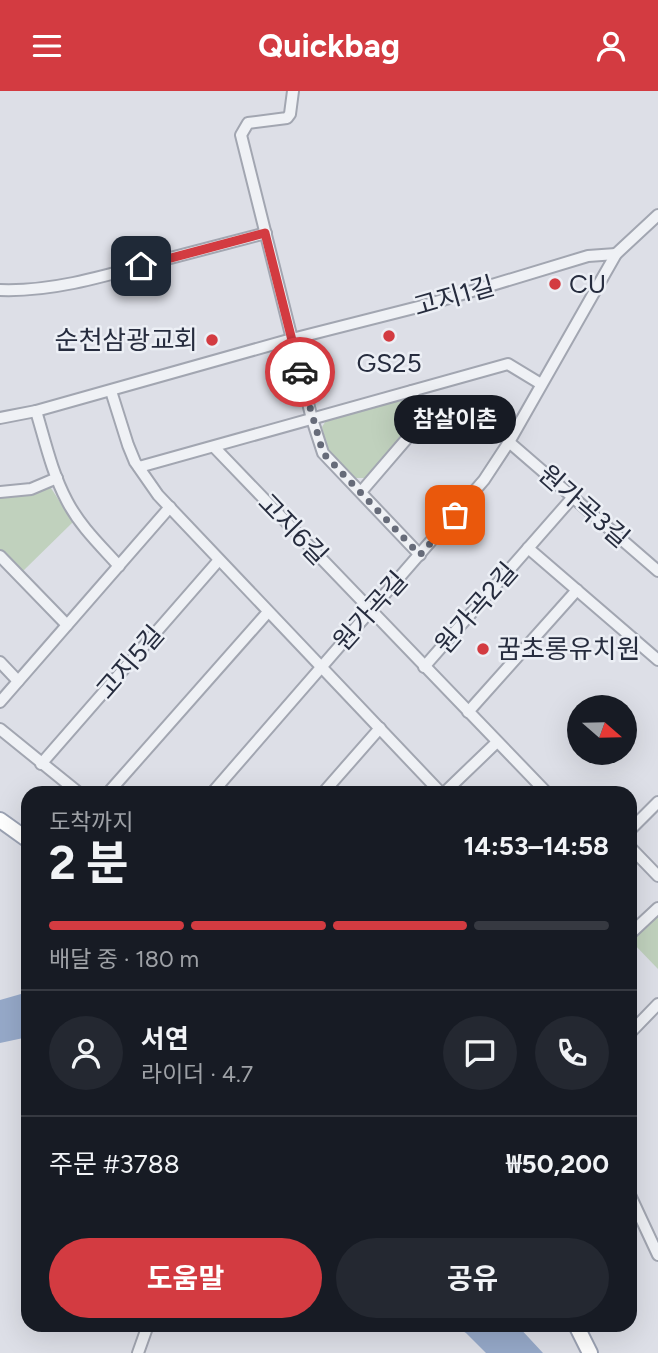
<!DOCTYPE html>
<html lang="ko">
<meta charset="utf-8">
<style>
:root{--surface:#171b24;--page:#242831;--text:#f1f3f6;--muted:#9ea1a6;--line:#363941;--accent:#d33b41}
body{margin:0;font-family:Figtree,"Noto Sans KR",sans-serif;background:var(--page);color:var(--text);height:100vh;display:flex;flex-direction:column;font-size:26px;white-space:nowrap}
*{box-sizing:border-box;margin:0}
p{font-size:23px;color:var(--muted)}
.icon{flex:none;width:38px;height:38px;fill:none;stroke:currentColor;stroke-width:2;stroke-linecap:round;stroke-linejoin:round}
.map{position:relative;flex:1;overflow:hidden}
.drawer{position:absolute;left:21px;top:695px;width:616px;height:546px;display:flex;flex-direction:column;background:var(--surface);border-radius:21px;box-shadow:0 7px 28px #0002}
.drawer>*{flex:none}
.needle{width:46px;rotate:110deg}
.fabs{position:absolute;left:567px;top:604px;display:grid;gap:14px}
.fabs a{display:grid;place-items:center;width:70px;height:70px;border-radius:50%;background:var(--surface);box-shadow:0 7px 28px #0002;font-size:35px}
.pin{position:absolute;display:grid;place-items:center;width:60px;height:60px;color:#fff;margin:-30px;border-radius:14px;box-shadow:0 4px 10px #0006}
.courier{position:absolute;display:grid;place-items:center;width:70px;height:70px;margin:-35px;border:5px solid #d33b41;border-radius:50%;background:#fff;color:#222;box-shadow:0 2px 9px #0007}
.bubble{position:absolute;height:49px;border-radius:24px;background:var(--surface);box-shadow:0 7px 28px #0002;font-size:23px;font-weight:700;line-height:49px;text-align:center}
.overview em{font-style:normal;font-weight:700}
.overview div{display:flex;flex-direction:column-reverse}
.overview{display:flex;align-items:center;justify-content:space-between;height:119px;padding:0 28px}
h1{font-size:46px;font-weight:700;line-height:52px}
.bar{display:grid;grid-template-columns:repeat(4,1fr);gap:10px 7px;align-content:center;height:84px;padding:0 28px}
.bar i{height:9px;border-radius:5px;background:var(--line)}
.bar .on{background:var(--accent)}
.bar p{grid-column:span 4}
.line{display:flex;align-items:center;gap:18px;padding:0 28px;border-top:2px solid var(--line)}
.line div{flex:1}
.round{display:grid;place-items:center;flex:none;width:74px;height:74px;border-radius:37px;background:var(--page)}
.button{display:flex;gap:14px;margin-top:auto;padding:14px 28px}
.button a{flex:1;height:80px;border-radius:42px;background:var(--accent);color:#fff;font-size:28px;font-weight:700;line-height:80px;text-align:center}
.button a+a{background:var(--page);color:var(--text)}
header{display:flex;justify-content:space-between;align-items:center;height:91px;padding:0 28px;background:var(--accent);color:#fff;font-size:32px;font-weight:700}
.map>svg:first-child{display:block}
.green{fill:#c0d1bd}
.water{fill:#96a9c9}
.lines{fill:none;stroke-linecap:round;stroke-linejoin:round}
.minor-casing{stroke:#a2a6b1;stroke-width:14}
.major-casing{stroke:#9ba2b3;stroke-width:18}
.minor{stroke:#eff1f5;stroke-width:10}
.major{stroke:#fff;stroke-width:14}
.done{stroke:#666b79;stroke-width:7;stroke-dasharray:0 12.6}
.route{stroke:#d33b41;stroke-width:9}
.poi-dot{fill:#d33b41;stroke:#eceff5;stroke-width:2.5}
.labels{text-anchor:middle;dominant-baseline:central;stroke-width:5;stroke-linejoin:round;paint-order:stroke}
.poi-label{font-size:26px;fill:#262c3e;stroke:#eceff5;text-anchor:start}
.street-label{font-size:26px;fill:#262c3e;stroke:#eceff5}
</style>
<header><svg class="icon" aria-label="menu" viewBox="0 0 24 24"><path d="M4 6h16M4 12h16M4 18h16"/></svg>Quickbag<svg class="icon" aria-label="person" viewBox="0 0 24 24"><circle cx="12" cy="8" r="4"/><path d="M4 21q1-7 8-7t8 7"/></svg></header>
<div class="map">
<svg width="658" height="1262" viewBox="0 0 658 1262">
<rect width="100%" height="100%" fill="#dddfe7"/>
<!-- green -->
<g class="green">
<polygon points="410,306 416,324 415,331 366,387 356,387 328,359 322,336 327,328"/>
<polygon points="49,394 73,431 22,481 0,460 0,404"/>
<polygon points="658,823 658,878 631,850"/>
</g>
<!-- water -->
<g class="water">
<polygon points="28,901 28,946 0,952 0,909"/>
<polygon points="453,1234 517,1234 543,1262 486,1262 466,1242"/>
</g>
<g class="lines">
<!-- minor casing -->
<g class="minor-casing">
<g id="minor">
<polyline points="293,0 290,23 287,27 248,32 241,44 312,328 323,362 420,464"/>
<path d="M0,199C52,201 105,185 155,171C192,161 229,152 266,142"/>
<polyline points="111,300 128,354 135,371 158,404 441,702"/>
<path d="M36,320C45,350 52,382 67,410C80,435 100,454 119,475"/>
<polyline points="0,327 36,320 292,248 426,214 588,165 616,163"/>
<polyline points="509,351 658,480"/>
<polyline points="215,357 547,702"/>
<polyline points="139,376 508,273 541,293"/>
<polyline points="0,401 31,398 57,387"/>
<polyline points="361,401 422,330 412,300"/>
<polyline points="528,457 658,569"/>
<polyline points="0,465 67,534"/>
<polyline points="0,571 18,590"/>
<polyline points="424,576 573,406"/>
<polyline points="0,611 170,416"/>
<polyline points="468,621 577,499"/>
<polyline points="0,638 79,702"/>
<polyline points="41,673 219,469"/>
<polyline points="108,702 268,521"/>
<polyline points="212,702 484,389 509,351 616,163 658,124"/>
<polyline points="323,702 380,637"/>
<polyline points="444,702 497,651"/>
<polyline points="630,739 658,711"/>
<polyline points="630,756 658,785"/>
<polyline points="630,843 658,817"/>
<polyline points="630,942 658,913"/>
<polyline points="630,1104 658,1164"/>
<polyline points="138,1262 148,1234"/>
</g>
</g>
<!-- major casing -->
<g class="major-casing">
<g id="major">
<polyline points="0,729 28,749"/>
<polyline points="576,1234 590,1262"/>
</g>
</g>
<!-- minor -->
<use href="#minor" class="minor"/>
<!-- major -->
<use href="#major" class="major"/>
</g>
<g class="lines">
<!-- done -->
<polyline class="done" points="300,281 323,362 420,464 455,424"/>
<!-- route -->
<polyline class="route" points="141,175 265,142 300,281"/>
</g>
<!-- markers -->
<g class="poi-dot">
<circle cx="555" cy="193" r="7"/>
<circle cx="389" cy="245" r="7"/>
<circle cx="212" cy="249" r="7"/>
<circle cx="483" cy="558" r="7"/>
</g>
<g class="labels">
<!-- poi labels -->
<g class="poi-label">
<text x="569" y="193">CU</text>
<text x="198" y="249" text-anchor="end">순천삼광교회</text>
<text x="389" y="272" text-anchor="middle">GS25</text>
<text x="497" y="558">꿈초롱유치원</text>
</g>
<!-- street labels -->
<g class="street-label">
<text transform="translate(454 205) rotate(-16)">고지1길</text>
<text transform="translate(584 415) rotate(41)">원가곡3길</text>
<text transform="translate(293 438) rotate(46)">고지6길</text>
<text transform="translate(476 517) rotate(-49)">원가곡2길</text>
<text transform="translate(370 520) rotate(-48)">원가곡길</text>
<text transform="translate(130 571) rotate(-49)">고지5길</text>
</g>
</g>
</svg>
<div class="fabs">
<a><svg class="needle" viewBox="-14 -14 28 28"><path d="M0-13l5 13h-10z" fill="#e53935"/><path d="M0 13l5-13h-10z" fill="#9ea1a6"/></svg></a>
</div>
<div class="pin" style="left:455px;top:424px;background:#ea580c"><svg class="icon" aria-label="bag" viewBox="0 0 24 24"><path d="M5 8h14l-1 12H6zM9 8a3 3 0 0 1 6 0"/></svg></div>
<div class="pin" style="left:141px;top:175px;background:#1f2937"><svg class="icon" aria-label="home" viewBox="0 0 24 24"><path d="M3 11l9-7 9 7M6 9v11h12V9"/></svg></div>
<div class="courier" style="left:300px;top:281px"><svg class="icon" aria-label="car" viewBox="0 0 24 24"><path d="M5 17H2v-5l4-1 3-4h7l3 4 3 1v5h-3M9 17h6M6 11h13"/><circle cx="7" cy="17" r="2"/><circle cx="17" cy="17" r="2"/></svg></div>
<div class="bubble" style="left:394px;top:304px;width:122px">참살이촌</div>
<section class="drawer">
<div class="overview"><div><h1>2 분</h1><p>도착까지</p></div><em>14:53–14:58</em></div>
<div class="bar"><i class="on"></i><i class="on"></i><i class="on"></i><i></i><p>배달 중 · 180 m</p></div>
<div class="line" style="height:126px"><a class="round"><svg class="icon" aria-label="person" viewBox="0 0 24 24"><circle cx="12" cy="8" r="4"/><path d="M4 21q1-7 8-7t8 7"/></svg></a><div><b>서연</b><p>라이더 · 4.7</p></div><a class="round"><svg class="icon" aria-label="chat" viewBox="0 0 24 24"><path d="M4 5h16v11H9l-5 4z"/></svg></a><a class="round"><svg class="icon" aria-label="phone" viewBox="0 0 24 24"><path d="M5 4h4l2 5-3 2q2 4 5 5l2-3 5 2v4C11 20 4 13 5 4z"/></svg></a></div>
<div class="line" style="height:91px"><div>주문 #3788</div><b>₩50,200</b></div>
<div class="button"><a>도움말</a><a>공유</a></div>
</section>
</div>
